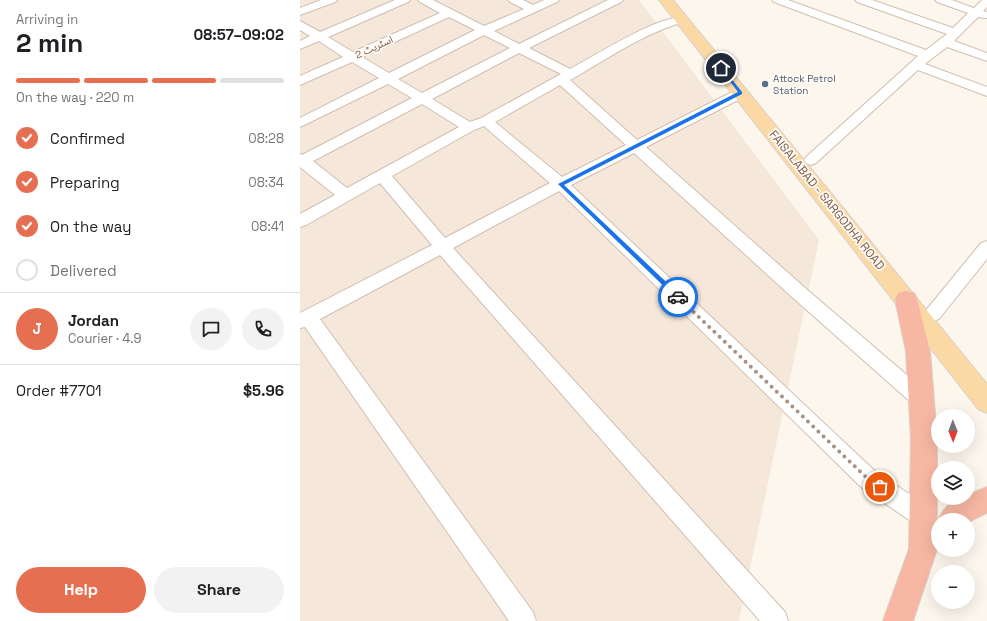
<!DOCTYPE html>
<meta charset="utf-8">
<style>
:root{--surface:#fff;--page:#f2f2f2;--text:#202124;--muted:#757577;--line:#e0e0e0;--accent:#e76f51}
body{margin:0;font-family:"Space Grotesk","Noto Sans Arabic",sans-serif;background:var(--page);color:var(--text);height:100vh;display:flex;flex-direction:column;font-size:15px;white-space:nowrap}
*{box-sizing:border-box;margin:0}
p{font-size:13px;color:var(--muted)}
.icon{flex:none;width:22px;height:22px;fill:none;stroke:currentColor;stroke-width:2;stroke-linecap:round;stroke-linejoin:round}
.map{position:relative;flex:1;overflow:hidden}
.sheet{display:flex;flex-direction:column;background:var(--surface);width:300px}
.sheet>*{flex:none}
.needle{width:26px;rotate:179deg}
.tools{position:absolute;left:631px;top:409px;display:grid;gap:8px}
.tools a{display:grid;place-items:center;width:44px;height:44px;border-radius:50%;background:var(--surface);box-shadow:0 4px 16px #0002;font-size:20px}
.pin{position:absolute;display:grid;place-items:center;width:34px;height:34px;color:#fff;margin:-17px;border:2px solid #fff;border-radius:50%;box-shadow:0 1px 4px #0007}
.courier{position:absolute;display:grid;place-items:center;width:40px;height:40px;margin:-20px;border:3px solid #1a73e8;border-radius:50%;background:#fff;color:#222;box-shadow:0 1px 5px #0007}
.overview em{font-style:normal;font-weight:800}
.overview div{display:flex;flex-direction:column-reverse}
.overview{display:flex;align-items:center;justify-content:space-between;height:68px;padding:0 16px}
h1{font-size:26px;font-weight:800;line-height:30px}
.bar{display:grid;grid-template-columns:repeat(4,1fr);gap:6px 4px;align-content:center;height:48px;padding:0 16px}
.bar i{height:5px;border-radius:3px;background:var(--line)}
.bar .on{background:var(--accent)}
.bar p{grid-column:span 4}
.line{display:flex;align-items:center;gap:10px;padding:0 16px;border-top:1px solid var(--line)}
.line div{flex:1}
.round{display:grid;place-items:center;flex:none;width:42px;height:42px;border-radius:21px;background:var(--page)}
ol{padding:0 16px;list-style:none}
li{display:flex;align-items:center;gap:12px;height:44px}
li p{margin-inline-start:auto}
li .icon{padding:4px;border-radius:50%;background:var(--accent);color:#fff;stroke-width:4}
li:last-child{color:var(--muted)}
li i{width:22px;height:22px;border:2px solid var(--line);border-radius:50%}
.action{display:flex;gap:8px;margin-top:auto;padding:8px 16px}
.action a{flex:1;height:46px;border-radius:24px;background:var(--accent);color:#fff;font-size:16px;font-weight:800;line-height:46px;text-align:center}
.action a+a{background:var(--page);color:var(--text)}
main{display:flex;flex:1;min-height:0}
.map>svg:first-child{display:block}
.residential{fill:#f5e8da}
.lines{fill:none;stroke-linecap:round;stroke-linejoin:round}
.minor-casing{stroke:#d1beb0;stroke-width:2}
.major-casing{stroke:#dad1cd;stroke-width:2}
.highway-casing{stroke:#dad1cd;stroke-width:2}
.minor{fill:#fff;fill-rule:evenodd}
.major{fill:#fbd9a5;fill-rule:evenodd}
.highway{fill:#f7b7a3;fill-rule:evenodd}
.route{fill:#1a73e8}
.done{stroke:#a89285;stroke-width:4;stroke-dasharray:0 7.2}
.service-dot{fill:#5c6f8a;stroke:#fffaf3;stroke-width:1.5}
.labels{text-anchor:middle;dominant-baseline:central;stroke-width:3.5;stroke-linejoin:round;paint-order:stroke}
.far-street-label{font-size:10px;fill:#7a5c4d;stroke:#fffaf3}
.far-service-label{font-size:10px;fill:#4e5e75;stroke:#fffaf3;text-anchor:start}
.street-label{font-size:12px;fill:#7a5c4d;stroke:#fffaf3}
</style>
<main>
<section class="sheet">
<div class="overview"><div><h1>2 min</h1><p>Arriving in</p></div><em>08:57–09:02</em></div>
<div class="bar"><i class="on"></i><i class="on"></i><i class="on"></i><i></i><p>On the way · 220 m</p></div>
<ol>
<li><svg class="icon" aria-label="check" viewBox="0 0 24 24"><path d="M5 12l5 5 9-10"/></svg>Confirmed<p>08:28</p></li>
<li><svg class="icon" aria-label="check" viewBox="0 0 24 24"><path d="M5 12l5 5 9-10"/></svg>Preparing<p>08:34</p></li>
<li><svg class="icon" aria-label="check" viewBox="0 0 24 24"><path d="M5 12l5 5 9-10"/></svg>On the way<p>08:41</p></li>
<li><i></i>Delivered</li>
</ol>
<div class="line" style="height:72px"><b class="round" style="background:var(--accent);color:#fff">J</b><div><b>Jordan</b><p>Courier · 4.9</p></div><a class="round"><svg class="icon" aria-label="chat" viewBox="0 0 24 24"><path d="M4 5h16v11H9l-5 4z"/></svg></a><a class="round"><svg class="icon" aria-label="phone" viewBox="0 0 24 24"><path d="M5 4h4l2 5-3 2q2 4 5 5l2-3 5 2v4C11 20 4 13 5 4z"/></svg></a></div>
<div class="line" style="height:52px"><div>Order #7701</div><b>$5.96</b></div>
<div class="action"><a>Help</a><a>Share</a></div>
</section>
<div class="map">
<svg width="687" height="621" viewBox="0 0 687 621">
<rect width="100%" height="100%" fill="#fdf6ec"/>
<!-- residential -->
<polygon class="residential" points="0,0 339,0 519,240 439,621 0,621"/>
<g class="lines">
<!-- minor casing -->
<g class="minor-casing">
<g id="minor">
<polygon points="21,0 37,0 35,2 0,15 0,8"/>
<path d="M95,0H110L108,2L28,37L53,52L140,13L120,2L118,0H133L184,26L224,9L210,2L208,0H223L233,5L244,0H259L257,2L194,31L219,44L308,0H323L321,2L229,48L270,69C293,57 363,12 385,18L387,20L385,22C345,32 306,60 270,80L337,140L436,90H446L448,93L446,96L346,147L504,287L628,393L631,399L628,405L621,408L614,405L492,297L334,153L271,185L577,473L631,508L634,516L631,524L623,527L615,524L561,487L259,191L153,248L485,612L488,621H460L140,255L20,319L233,612L236,621H209L5,327L0,328V313L132,245L80,183L6,225L0,227V214L35,195L0,167V154L2,155L112,98L88,84L0,127V118L79,78L52,62L0,85V76L43,57L19,41L0,49V41L10,36L0,30V21L20,32ZM149,17L175,30L89,73L62,57ZM184,35L210,48L122,93L98,79ZM219,53L261,74L181,118L170,122L132,99ZM260,85L326,145L262,177L195,122ZM122,104L159,127L47,188L13,161ZM184,126L250,183L145,238L92,176L174,130Z"/>
<polygon points="472,0 488,0 626,50 647,34 557,2 555,0 572,0 653,28 668,13 637,2 635,0 652,0 674,8 682,0 687,0 687,7 683,11 687,12 687,18 678,17 654,41 687,53 687,61 647,47 625,64 687,87 687,96 618,70 516,163 511,165 506,163 504,160 506,157 618,56 474,2"/>
<polygon points="687,241 687,259 639,319 633,321 627,319 624,314 627,309 681,243"/>
</g>
</g>
<!-- major casing -->
<g class="major-casing">
<polygon id="major" points="359,0 373,0 687,384 687,413 678,409"/>
</g>
<!-- highway casing -->
<g class="highway-casing">
<g id="highway">
<polygon points="606,291 614,293 617,299 630,351 637,438 637,549 613,621 583,621 609,549 611,438 606,351 595,299 598,293"/>
<path d="M687,487V513L672,520L668,524V520H638C644,507 653,498 668,498V495Z"/>
</g>
</g>
<!-- minor -->
<use href="#minor" class="minor"/>
<!-- major -->
<use href="#major" class="major"/>
<!-- highway -->
<use href="#highway" class="highway"/>
</g>
<!-- route -->
<polygon class="route" points="419,67 422,67 442,92 442,94 264,185 381,296 382,297 378,300 258,184 438,92"/>
<g class="lines">
<!-- done -->
<polyline class="done" points="378,297 569,480 580,487"/>
</g>
<!-- markers -->
<circle class="service-dot" cx="465" cy="84" r="4"/>
<g class="labels">
<!-- far-street labels -->
<g class="far-street-label">
<text transform="translate(74 47) rotate(-25)">اسٹریٹ 2</text>
</g>
<!-- far-service labels -->
<g class="far-service-label">
<text x="473" y="78">Attock Petrol<tspan x="473" dy="12">Station</tspan></text>
</g>
<!-- street labels -->
<g class="street-label">
<text transform="translate(527 200) rotate(51)">FAISALABAD - SARGODHA ROAD</text>
</g>
</g>
</svg>
<div class="tools">
<a><svg class="needle" viewBox="-14 -14 28 28"><path d="M0-13l5 13h-10z" fill="#e53935"/><path d="M0 13l5-13h-10z" fill="#757577"/></svg></a>
<a><svg class="icon" aria-label="layers" viewBox="0 0 24 24"><path d="M12 4l9 5-9 5-9-5zM3 14l9 5 9-5"/></svg></a>
<a>+</a>
<a>−</a>
</div>
<div class="pin" style="left:580px;top:487px;background:#ea580c"><svg class="icon" aria-label="bag" viewBox="0 0 24 24"><path d="M5 8h14l-1 12H6zM9 8a3 3 0 0 1 6 0"/></svg></div>
<div class="pin" style="left:421px;top:68px;background:#1f2937"><svg class="icon" aria-label="home" viewBox="0 0 24 24"><path d="M3 11l9-7 9 7M6 9v11h12V9"/></svg></div>
<div class="courier" style="left:378px;top:297px"><svg class="icon" aria-label="car" viewBox="0 0 24 24"><path d="M5 17H2v-5l4-1 3-4h7l3 4 3 1v5h-3M9 17h6M6 11h13"/><circle cx="7" cy="17" r="2"/><circle cx="17" cy="17" r="2"/></svg></div>
</div>
</main>
